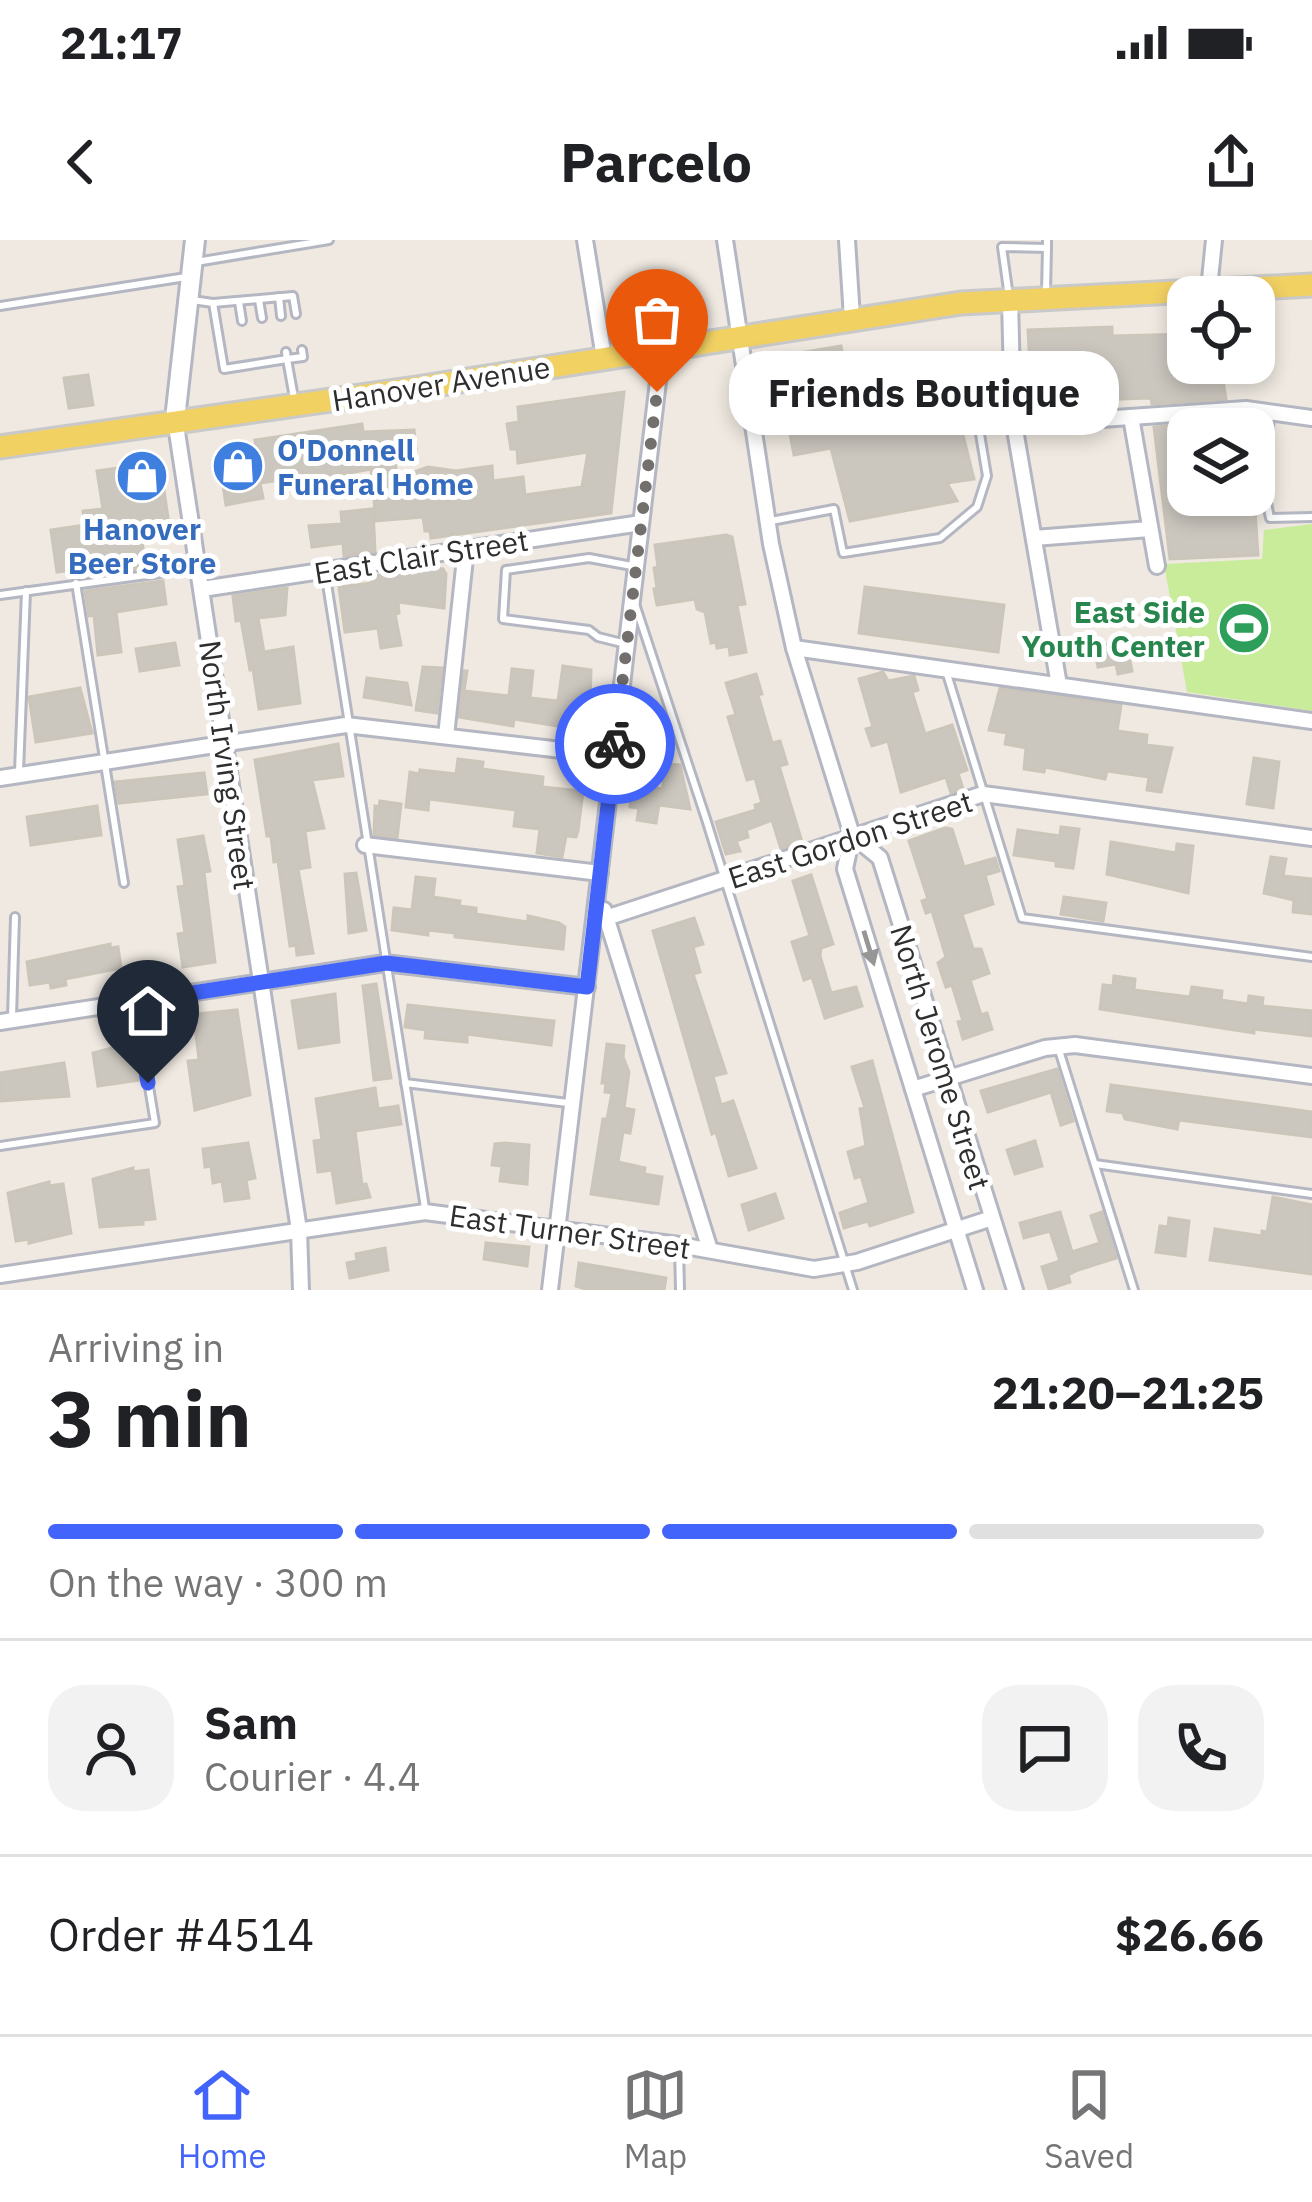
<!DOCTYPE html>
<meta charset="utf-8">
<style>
:root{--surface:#fff;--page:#f2f2f2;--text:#202124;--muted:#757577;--line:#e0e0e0;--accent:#4264fb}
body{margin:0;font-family:"IBM Plex Sans",sans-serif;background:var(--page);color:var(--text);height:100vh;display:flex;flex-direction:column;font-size:45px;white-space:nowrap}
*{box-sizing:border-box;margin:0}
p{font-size:39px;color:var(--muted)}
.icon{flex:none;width:66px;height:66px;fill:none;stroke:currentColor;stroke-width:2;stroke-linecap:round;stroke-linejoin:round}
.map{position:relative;height:1050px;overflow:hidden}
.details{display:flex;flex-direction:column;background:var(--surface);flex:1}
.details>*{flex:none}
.controls{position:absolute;left:1167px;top:36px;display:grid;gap:24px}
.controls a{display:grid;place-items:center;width:108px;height:108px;border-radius:24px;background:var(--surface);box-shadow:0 6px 18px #0003;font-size:60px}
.pin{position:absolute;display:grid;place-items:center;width:102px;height:102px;color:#fff;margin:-123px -51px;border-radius:50% 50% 50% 0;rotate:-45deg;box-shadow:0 0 12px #0007}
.pin .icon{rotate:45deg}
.courier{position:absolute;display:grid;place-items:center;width:120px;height:120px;margin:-60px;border:9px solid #4264fb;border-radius:50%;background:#fff;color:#222;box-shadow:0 3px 15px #0007}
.bubble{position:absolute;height:84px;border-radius:36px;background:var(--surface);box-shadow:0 6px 18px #0003;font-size:39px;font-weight:700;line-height:84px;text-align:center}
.summary em{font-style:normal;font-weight:700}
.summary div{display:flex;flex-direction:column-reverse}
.summary{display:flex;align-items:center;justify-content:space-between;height:204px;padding:0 48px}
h1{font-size:78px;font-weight:700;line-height:90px}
.bar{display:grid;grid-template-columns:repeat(4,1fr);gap:18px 12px;align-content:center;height:144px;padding:0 48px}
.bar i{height:15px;border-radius:9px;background:var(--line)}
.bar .active{background:var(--accent)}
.bar p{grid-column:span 4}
.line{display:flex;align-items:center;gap:30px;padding:0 48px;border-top:3px solid var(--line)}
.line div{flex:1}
.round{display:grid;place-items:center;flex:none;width:126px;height:126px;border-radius:36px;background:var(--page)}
.status{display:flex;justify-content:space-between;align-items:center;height:84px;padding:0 60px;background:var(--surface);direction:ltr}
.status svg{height:33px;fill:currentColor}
header{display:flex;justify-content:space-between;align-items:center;height:156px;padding:0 48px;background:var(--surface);font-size:54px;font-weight:700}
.dock{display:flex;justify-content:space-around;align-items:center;height:168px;border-top:3px solid var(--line);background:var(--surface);font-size:33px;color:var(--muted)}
.dock a{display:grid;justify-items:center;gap:6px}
.dock .active{color:var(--accent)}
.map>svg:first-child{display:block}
.pitch{fill:#c9ec9a}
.building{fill:#cbc7bf;stroke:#cbc5ba;stroke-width:3}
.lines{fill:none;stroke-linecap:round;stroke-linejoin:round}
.lane-casing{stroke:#b4b7c1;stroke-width:12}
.street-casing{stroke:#b4b7c1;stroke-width:20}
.secondary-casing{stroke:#b4b7c1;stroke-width:24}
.primary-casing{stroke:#c9c9c9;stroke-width:27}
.lane{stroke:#fff;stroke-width:6}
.street{stroke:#fff;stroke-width:14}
.secondary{stroke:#fff;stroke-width:18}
.primary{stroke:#f2d163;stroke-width:21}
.oneway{fill:#969696}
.done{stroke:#726f6d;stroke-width:12;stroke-dasharray:0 21.6}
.route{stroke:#4264fb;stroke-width:15}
.labels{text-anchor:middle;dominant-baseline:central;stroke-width:10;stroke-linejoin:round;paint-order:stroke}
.street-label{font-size:30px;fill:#2e2e2e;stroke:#fff}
.shop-label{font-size:30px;font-weight:bold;fill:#366cbe;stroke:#fff;text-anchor:start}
.leisure-label{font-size:30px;font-weight:bold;fill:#27864d;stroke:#fff;text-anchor:end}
</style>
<div class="status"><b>21:17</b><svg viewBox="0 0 49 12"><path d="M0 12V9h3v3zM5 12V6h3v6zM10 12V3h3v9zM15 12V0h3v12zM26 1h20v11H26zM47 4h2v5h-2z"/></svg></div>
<header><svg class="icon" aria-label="back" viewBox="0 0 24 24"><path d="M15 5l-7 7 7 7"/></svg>Parcelo<svg class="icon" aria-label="share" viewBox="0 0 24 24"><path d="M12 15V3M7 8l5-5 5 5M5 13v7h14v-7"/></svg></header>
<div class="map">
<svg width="1312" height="1050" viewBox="0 0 1312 1050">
<rect width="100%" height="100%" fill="#efe9e1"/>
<!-- pitch -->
<polygon class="pitch" points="1312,284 1312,471 1187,452 1164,324 1262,319 1264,290"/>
<!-- building -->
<g class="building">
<polygon points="1112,87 1112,96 1188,94 1188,123 1198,123 1198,136 1222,134 1226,159 1152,164 1151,158 1065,161 1064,140 1031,143 1028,90"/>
<polygon points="841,106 847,138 948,120 951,142 928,144 935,186 960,183 974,239 947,243 957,261 850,281 831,208 794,215 776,117"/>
<polygon points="88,135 93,165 69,168 64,138"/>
<polygon points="624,152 611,273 431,298 430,291 425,291 423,277 376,281 371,229 305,241 299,237 260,243 263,258 226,265 218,213 256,205 255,200 362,184 363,192 414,190 416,209 394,211 397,238 428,227 456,231 492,226 493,241 523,237 525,255 582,247 588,212 518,223 517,209 511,209 507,184 519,182 518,167"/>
<polygon points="1230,181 1231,189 1188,189 1188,255 1254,255 1258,315 1170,319 1154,187"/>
<polygon points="160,222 168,278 139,282 146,328 81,336 80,329 57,332 51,290 85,285 83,271 103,269 97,231"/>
<polygon points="373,269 375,312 344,316 343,303 312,307 309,286 342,284 341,272"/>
<polygon points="726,295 732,297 745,364 737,365 746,412 730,415 729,406 717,408 716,402 711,403 705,372 697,369 695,359 657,365 654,349 657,348 654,328 658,327 655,305"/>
<polygon points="424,327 443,329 446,334 444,368 398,362 399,373 395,374 401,405 381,408 378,388 345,392 339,347 372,343 371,336 423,331"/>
<polygon points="163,341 166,364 116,372 121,412 98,415 94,375 89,376 85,351"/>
<polygon points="865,347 1004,365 998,412 859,393"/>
<polygon points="287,348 285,375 258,378 264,412 293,407 300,463 259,469 253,429 250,430 241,380 236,381 233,356"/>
<polygon points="1126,401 1132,431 1118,434 1116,424 1098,427 1094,407"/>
<polygon points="175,403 179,425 140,431 136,409"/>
<polygon points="563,426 591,430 589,491 514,479 513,486 459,477 464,431 467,431 464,451 509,456 512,429 533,431 530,458 558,461"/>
<polygon points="423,427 442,428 437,473 416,470"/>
<polygon points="883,432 888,441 914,436 918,450 912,452 925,494 952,485 967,530 958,533 963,549 951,553 946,537 901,552 888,501 872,506 866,489 873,487 859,439"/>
<polygon points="756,434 762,454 758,455 772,503 780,501 787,524 779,526 802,602 781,609 772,580 746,590 748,597 736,601 740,611 726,614 716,582 756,570 755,565 762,563 755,538 747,540 728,477 736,475 726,443"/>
<polygon points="367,438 407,443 411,465 364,457"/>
<polygon points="80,448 92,493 36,502 29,457"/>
<polygon points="1000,448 1121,465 1117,491 1147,495 1146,505 1172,508 1161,552 1147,550 1149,537 1107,531 1105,539 1045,527 1044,532 1024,529 1026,508 1005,504 1007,493 989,490"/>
<polygon points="641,484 668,488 663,519 636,512"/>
<polygon points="338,504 343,536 312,540 324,588 305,591 310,627 298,629 313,713 297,715 296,705 290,706 278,621 274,622 271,596 267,596 255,520"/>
<polygon points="1254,518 1279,522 1273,568 1247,564"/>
<polygon points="458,519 483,522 482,529 543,537 542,547 583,551 578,591 576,597 566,596 562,617 537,613 540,589 514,586 516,570 429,559 428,570 406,567 410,532 419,534 420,530 456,534"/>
<polygon points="664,524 680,525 690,569 659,565 656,583 637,580 639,568 630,567 633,545 663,549"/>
<polygon points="204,533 207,554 119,563 115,542"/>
<polygon points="380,561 401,564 397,598 374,595 375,566 379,567"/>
<polygon points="97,566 101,595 31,605 27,577"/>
<polygon points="1061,587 1079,589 1073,628 1056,626 1056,621 1014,615 1018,590 1060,596"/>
<polygon points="945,588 952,589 964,627 995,618 999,631 985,635 993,664 962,674 973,709 981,709 989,733 970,740 981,775 987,773 992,789 963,799 958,782 963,781 952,745 946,747 938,723 946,717 932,671 926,673 922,661 928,659 909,601"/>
<polygon points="203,596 210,631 204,632 215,722 183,727 178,694 185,693 178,647 185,646 178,600"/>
<polygon points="1111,602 1176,613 1177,604 1193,606 1188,653 1107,634"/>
<polygon points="1271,617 1286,619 1283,636 1312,639 1312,674 1293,672 1294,660 1264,653"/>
<polygon points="356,633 366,690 349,693 345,634"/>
<polygon points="811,635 833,704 821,708 820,716 831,753 856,747 862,766 825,778 812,737 804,740 792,702 810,696 793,641"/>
<polygon points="416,637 435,639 433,657 460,661 459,666 476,668 476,674 528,682 528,676 559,683 565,687 563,709 455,697 455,693 428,690 428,695 392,690 394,668 412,670"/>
<polygon points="1064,657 1106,663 1103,681 1061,674"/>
<polygon points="694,678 703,704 693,707 700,732 693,734 726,833 713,836 721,865 733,861 756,928 729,936 716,892 712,894 653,691"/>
<polygon points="110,704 110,708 118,707 121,728 65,739 66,745 51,748 50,742 30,745 27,722"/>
<polygon points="1114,736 1135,739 1134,750 1190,757 1192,747 1222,751 1221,760 1248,764 1249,756 1263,758 1262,766 1312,771 1312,796 1254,789 1254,793 1100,769 1103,745 1113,746"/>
<polygon points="376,744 391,838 374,840 363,746"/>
<polygon points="335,754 339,802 299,808 292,761"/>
<polygon points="408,765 554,781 551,805 467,794 467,802 425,798 426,790 405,787"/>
<polygon points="237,770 250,855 195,870 188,821 199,820 194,778 197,774"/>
<polygon points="134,802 140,840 98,846 93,813"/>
<polygon points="607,804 624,806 623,817 629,832 624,868 634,870 630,893 623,892 618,922 645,928 644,934 662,937 658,964 591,954 603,879 607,879 612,853 605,852 606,843 602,843"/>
<polygon points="872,821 913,972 870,986 868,981 844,988 840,973 869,963 861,936 855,938 848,912 866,906 860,869 865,868 852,827"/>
<polygon points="64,823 69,856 0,861 0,833"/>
<polygon points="1057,829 1073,881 1061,885 1051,852 988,872 981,851"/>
<polygon points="1111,845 1312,872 1312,897 1179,880 1177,889 1125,879 1123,873 1107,871"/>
<polygon points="375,848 378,869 398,866 401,884 355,891 362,945 366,944 370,957 337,963 332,930 318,932 314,901 322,900 316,859"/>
<polygon points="1035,901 1042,926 1015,934 1007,910"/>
<polygon points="248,903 255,938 246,940 249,958 225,961 222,941 213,943 211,926 205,927 203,909"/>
<polygon points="505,903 529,905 527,944 500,941 502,926 492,925 495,904"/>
<polygon points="133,928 133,932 148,930 155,979 143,980 143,984 100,987 93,939"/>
<polygon points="49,942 49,946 63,944 71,993 29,1003 29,999 16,1001 8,953"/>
<polygon points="775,954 783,978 749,990 742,965"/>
<polygon points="1273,957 1312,965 1312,1034 1210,1020 1215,989 1262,996 1262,991 1267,992"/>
<polygon points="1060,972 1072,1012 1100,1003 1091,976 1102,972 1116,1018 1078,1030 1068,1035 1070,1042 1049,1049 1042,1027 1060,1021 1050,991 1024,998 1020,983"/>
<polygon points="1169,978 1189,981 1185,1016 1156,1012 1160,986 1168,987"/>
<polygon points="486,1003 529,1007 527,1026 484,1019"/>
<polygon points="385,1008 388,1030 350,1038 347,1023 357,1021 356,1014"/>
<polygon points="579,1023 666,1038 664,1050 588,1050 576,1046"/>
</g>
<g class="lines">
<!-- lane casing -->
<g class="lane-casing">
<g id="lane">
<polyline points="196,22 329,0"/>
<polyline points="1046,52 1047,8"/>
<polyline points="279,57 281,76"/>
<polyline points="1009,57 1002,7 1047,8 1047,0"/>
<polyline points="192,60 213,63 293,56 296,74"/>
<polyline points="259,60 262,78"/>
<polyline points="239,62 242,81"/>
<polyline points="213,63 224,129 287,119 286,112"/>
<polyline points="0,66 186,37"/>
<polyline points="294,158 287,119 303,117 302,110"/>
<polyline points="1270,176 1264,248 1270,278 1312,277"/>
<polyline points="771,281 834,269 843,313 940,298 977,267 987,236 980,194"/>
<polyline points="325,331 425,968"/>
<polyline points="76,343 124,643"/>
<polyline points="0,355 198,328"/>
<polyline points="636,367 706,579 853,1050"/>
<polyline points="626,404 598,397 589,390 503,379 506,330 589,318 632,326"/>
<polyline points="947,434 1022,678 1312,717"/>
<polyline points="19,532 26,351"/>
<polyline points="12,777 15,677"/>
<polyline points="1058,807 1134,1050"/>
<polyline points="405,843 568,863"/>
<polyline points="0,906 155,883 135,763"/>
<polyline points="1095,924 1312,954"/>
<polyline points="679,1006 680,1050"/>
</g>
</g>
<!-- street casing -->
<g class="street-casing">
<g id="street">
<polyline points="585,0 604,118"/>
<polyline points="725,0 771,304 794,408 852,595 845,629 975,1050"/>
<polyline points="847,0 852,78"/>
<polyline points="1209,49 1214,0"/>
<polyline points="1010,61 1013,178 1059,445"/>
<polyline points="1131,177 1157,326"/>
<polyline points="175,179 299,990 301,1050"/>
<polyline points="1014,185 1246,169 1312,178"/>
<polyline points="1034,298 1150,289"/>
<polyline points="202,349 641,283"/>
<polyline points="794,408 1312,481"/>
<polyline points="446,496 466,309"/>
<polyline points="0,538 346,485 613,516"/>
<polyline points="852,595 880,618 1015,1050"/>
<polyline points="365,605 600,633"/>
<polyline points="604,670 710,1010"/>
<polyline points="606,678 983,554 1312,598"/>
<polyline points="0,782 385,723 587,747"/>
<polyline points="913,849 1045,808 1075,805 1312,836"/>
<polyline points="0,1035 425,972 679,1005 814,1029 857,1022 992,978"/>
<polyline points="550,1050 662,108"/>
</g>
</g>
<!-- secondary casing -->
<g class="secondary-casing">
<polyline id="secondary" points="175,179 195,0"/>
</g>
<!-- primary casing -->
<g class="primary-casing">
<polyline id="primary" points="0,207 416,148 961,63 1312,45"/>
</g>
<!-- lane -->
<use href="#lane" class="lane"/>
<!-- street -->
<use href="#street" class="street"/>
<!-- secondary -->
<use href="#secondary" class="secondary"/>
<!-- primary -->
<use href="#primary" class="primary"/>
</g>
<!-- one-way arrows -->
<defs><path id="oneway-solid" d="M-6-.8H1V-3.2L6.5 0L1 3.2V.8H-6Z" transform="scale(3)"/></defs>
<use class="oneway" href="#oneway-solid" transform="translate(869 708) rotate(73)"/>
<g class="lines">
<!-- done -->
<polyline class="done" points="615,504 657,152"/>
<!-- route -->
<polyline class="route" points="148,843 134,762 386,723 587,747 615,504"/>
</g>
<!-- icons -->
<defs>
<g id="shop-disc" transform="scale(2.7)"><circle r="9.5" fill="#3f7fe0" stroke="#fff"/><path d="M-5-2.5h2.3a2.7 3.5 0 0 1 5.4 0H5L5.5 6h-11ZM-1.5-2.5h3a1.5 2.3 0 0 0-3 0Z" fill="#fff"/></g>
<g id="stadium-disc" transform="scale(2.7)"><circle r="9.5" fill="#2e9e5b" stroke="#fff"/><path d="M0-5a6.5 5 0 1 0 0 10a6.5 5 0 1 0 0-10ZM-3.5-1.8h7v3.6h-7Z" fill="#fff"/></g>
</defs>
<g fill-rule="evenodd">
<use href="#shop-disc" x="238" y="226"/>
<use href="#shop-disc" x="142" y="236"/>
<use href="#stadium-disc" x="1244" y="388"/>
</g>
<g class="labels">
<!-- street labels -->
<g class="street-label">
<text transform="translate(441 143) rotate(-9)">Hanover Avenue</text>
<text transform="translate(421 316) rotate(-9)">East Clair Street</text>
<text transform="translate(228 525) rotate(82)">North Irving Street</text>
<text transform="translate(850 599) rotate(-18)">East Gordon Street</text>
<text transform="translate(941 817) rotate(73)">North Jerome Street</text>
<text transform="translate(570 991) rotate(8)">East Turner Street</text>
</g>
<!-- shop labels -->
<g class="shop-label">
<text x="277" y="209">O'Donnell<tspan x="277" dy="34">Funeral Home</tspan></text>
<text x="142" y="288" text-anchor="middle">Hanover<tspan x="142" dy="34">Beer Store</tspan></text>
</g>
<!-- leisure labels -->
<g class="leisure-label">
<text x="1205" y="371">East Side<tspan x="1205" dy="34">Youth Center</tspan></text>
</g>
</g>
</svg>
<div class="controls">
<a><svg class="icon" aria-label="locate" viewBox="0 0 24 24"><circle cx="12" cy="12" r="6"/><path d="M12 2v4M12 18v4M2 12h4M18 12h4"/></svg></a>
<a><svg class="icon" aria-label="layers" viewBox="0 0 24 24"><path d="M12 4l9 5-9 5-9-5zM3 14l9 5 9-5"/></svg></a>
</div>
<div class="pin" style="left:657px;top:152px;background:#ea580c"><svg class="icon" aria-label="bag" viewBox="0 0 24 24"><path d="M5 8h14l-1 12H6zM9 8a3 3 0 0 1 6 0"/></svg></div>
<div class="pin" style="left:148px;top:843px;background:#1f2937"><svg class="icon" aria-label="home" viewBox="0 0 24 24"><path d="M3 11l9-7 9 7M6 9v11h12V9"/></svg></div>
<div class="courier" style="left:615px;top:504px"><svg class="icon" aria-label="bike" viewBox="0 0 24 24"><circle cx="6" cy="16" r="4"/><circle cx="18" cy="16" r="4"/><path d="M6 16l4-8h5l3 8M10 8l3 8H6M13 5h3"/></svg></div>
<div class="bubble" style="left:729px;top:111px;width:390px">Friends Boutique</div>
</div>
<section class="details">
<div class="summary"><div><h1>3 min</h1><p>Arriving in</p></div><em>21:20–21:25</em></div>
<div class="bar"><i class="active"></i><i class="active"></i><i class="active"></i><i></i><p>On the way · 300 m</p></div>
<div class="line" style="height:216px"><a class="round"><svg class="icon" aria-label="person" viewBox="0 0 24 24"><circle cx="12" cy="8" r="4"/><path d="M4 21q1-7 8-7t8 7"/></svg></a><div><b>Sam</b><p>Courier · 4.4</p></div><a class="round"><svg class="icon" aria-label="chat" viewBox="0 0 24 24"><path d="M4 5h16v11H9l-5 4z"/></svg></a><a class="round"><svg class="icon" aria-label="phone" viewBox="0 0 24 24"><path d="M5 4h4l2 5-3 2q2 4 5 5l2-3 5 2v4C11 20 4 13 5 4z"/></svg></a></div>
<div class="line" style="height:156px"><div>Order #4514</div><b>$26.66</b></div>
</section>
<nav class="dock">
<a class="active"><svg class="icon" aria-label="home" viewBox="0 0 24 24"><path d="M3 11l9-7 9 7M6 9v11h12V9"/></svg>Home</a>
<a><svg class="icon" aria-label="map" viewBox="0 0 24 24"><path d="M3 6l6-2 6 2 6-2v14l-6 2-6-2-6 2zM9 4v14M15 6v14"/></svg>Map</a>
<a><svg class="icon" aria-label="saved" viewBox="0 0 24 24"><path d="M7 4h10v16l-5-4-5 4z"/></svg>Saved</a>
</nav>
